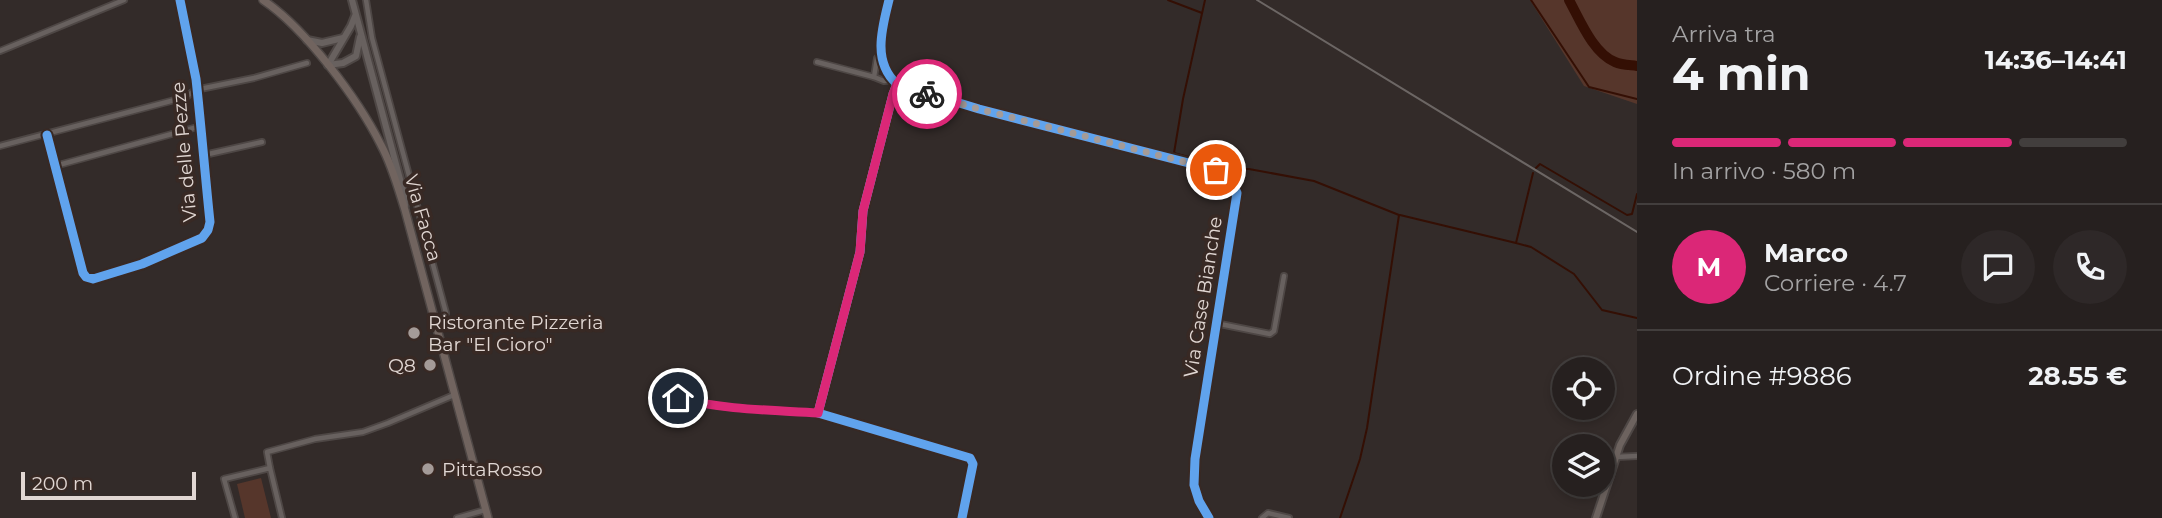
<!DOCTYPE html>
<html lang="it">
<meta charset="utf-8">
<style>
:root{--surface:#26201f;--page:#2e2828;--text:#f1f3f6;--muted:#a4a3a4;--line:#423e3d;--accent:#db2777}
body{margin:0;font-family:Montserrat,sans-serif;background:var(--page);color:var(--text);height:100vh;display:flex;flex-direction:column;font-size:26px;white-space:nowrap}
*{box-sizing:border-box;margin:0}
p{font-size:23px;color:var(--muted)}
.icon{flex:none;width:38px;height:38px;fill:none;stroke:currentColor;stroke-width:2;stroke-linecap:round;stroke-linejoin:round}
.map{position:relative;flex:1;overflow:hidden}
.panel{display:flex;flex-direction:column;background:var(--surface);width:525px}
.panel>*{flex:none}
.tools{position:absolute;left:1552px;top:357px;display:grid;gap:14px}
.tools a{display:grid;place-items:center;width:63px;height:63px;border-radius:50%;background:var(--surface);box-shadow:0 4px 10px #0003,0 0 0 2px var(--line);font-size:35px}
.scale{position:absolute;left:21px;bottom:18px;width:175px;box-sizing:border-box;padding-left:7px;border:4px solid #e1d7d3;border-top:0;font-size:19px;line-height:24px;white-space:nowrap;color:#e1d7d3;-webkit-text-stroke:5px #382924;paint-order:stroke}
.pin{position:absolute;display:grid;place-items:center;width:60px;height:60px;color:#fff;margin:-30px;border:4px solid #fff;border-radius:50%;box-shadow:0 2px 7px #0007}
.courier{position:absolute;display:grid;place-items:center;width:70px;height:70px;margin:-35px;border:5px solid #db2777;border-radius:50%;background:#fff;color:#222;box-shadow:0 2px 9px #0007}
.headline em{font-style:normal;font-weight:700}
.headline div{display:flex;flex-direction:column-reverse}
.headline{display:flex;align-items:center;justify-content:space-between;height:119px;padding:0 35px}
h1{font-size:46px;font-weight:700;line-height:52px}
.bar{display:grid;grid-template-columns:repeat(4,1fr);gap:10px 7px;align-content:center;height:84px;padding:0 35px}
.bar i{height:9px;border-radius:5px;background:var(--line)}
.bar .on{background:var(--accent)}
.bar p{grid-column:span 4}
.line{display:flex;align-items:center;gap:18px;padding:0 35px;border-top:2px solid var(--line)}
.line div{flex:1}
.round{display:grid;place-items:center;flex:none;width:74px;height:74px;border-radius:37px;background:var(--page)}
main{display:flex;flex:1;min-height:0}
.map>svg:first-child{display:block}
.green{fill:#56362b}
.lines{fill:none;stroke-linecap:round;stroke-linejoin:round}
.stream{stroke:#340f04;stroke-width:2}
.river{stroke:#340f04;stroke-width:10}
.minor-casing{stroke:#4e4745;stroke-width:8}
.tertiary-casing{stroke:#4e4745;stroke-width:10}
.secondary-casing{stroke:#4e4745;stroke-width:10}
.primary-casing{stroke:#4e4745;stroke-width:10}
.minor{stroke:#68615f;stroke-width:4.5}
.tertiary{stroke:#68615f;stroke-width:6}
.secondary{stroke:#6d635f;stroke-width:6}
.primary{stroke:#71645f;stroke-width:7}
.rail{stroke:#6c6664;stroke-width:2}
.cycleway-casing{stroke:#382924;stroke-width:13}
.cycleway{stroke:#60a3ed;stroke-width:9}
.done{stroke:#a49b98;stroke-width:7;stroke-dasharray:0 12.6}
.route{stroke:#db2777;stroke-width:9}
.poi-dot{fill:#a49b98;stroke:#382924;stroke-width:2.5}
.labels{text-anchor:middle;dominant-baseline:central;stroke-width:7;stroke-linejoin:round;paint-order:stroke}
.street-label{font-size:19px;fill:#e1d7d3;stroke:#382924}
.poi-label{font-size:19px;fill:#e1d7d3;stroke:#382924;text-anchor:start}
</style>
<main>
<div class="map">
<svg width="1637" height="518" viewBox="0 0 1637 518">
<rect width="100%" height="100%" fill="#332b29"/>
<!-- green -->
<g class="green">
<polygon points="1530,0 1637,0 1637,104 1584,86"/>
<polygon points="261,478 271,518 245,518 237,484"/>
</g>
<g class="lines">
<!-- stream -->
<g class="stream">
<polyline points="1168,0 1202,13"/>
<polyline points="1205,0 1183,99 1174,153 1231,169 1249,169 1314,181 1399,215 1367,428 1360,459 1340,518"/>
<polyline points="1531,0 1589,87 1637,99"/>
<polyline points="1536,168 1540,164 1627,215 1632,214 1637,194"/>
<polyline points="1533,173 1516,243 1531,247 1574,274 1602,310 1637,318"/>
<polyline points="1400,215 1516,243"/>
</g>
<!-- river -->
<path class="river" d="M1569,0C1580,20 1593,53 1615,62C1622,65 1630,65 1637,66"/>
<!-- minor casing -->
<g class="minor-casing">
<g id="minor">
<polyline points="366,0 372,38 446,313"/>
<path d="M889,0C882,28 872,62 897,84L979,109L1216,170L1231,180L1237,193L1195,459L1194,485L1199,501L1209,518"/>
<polyline points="0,51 124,0"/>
<polyline points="880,55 877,58 874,77 884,81 892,80"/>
<polyline points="817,62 874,77"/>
<polyline points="897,84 893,94 863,211 860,252 818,413 970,458 973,464 962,518"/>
<path d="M47,135L83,273L86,277L93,279L142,264L202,238L208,230L210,222C205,174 201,125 196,79L180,0"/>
<polyline points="0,146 186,97 195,90 254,78 307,63"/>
<polyline points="204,155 262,142"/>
<polyline points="55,166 201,126"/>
<polyline points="1215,323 1270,334 1274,331 1284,276"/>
<path d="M679,398C724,410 771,410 818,413"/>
<polyline points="1616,457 1637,456"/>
<polyline points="270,468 267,452 315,439 363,432 388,423 454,395"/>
<polyline points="235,518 224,479 270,468 282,518"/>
<polyline points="457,518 485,510"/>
<polyline points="1262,518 1268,513 1289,518"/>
</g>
</g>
<!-- tertiary casing -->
<g class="tertiary-casing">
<g id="tertiary">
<polyline points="352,0 404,194 405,205"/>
<polyline points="307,40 322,43 343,38"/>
<polyline points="328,65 351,26 355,16"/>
<polyline points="328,65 343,63 356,56 360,37"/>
</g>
</g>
<!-- secondary casing -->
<g class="secondary-casing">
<polyline id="secondary" points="1596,518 1620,445 1637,414"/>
</g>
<!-- primary casing -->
<g class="primary-casing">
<path id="primary" d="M263,0C305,28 358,99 381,145C392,165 398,188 405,210L488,518"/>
</g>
<!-- minor -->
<use href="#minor" class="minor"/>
<!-- tertiary -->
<use href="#tertiary" class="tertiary"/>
<!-- secondary -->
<use href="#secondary" class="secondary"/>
<!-- primary -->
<use href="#primary" class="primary"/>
<!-- rail -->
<polyline class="rail" points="1257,0 1637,232"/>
<!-- cycleway casing -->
<g class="cycleway-casing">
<g id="cycleway">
<path d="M889,0C882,28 872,62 897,84L979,109L1216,170L1231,180L1237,193L1195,459L1194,485L1199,501L1209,518"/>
<polyline points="897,84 893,94 863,211 860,252 818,413 970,458 973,464 962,518"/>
<path d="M47,135L83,273L86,277L93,279L142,264L202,238L208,230L210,222C205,174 201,125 196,79L180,0"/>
</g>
</g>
<!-- cycleway -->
<use href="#cycleway" class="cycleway"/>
</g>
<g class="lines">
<!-- done -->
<polyline class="done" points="927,94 979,109 1216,170"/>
<!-- route -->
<path class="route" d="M678,398C724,410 771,410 818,413L860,252L863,211L893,94L897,84L927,94"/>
</g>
<!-- markers -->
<g class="poi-dot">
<circle cx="414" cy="333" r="7"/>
<circle cx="430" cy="365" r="7"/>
<circle cx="428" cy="469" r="7"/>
</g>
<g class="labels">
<!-- street labels -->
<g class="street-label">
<text transform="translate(184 152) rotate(-95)">Via delle Pezze</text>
<text transform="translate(423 218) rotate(74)">Via Facca</text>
<text transform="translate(1203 297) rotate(-81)">Via Case Bianche</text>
</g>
<!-- poi labels -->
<g class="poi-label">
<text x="428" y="322">Ristorante Pizzeria<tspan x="428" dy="22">Bar "El Cioro"</tspan></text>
<text x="416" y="365" text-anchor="end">Q8</text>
<text x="442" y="469">PittaRosso</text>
</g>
</g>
</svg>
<div class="tools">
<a><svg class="icon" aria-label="locate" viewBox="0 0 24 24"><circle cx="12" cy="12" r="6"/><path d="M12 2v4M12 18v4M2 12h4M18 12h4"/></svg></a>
<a><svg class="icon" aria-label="layers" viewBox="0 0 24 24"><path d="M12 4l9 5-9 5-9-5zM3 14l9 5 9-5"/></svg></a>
</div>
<div class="scale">200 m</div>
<div class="pin" style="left:1216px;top:170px;background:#ea580c"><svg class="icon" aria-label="bag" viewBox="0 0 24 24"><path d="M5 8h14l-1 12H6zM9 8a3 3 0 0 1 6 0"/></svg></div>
<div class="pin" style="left:678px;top:398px;background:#1f2937"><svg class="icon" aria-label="home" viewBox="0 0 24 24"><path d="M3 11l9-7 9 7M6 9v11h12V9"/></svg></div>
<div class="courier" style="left:927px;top:94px"><svg class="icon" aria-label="bike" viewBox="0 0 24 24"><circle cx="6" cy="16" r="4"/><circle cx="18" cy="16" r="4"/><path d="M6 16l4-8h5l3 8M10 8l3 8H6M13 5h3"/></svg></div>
</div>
<section class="panel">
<div class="headline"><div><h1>4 min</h1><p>Arriva tra</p></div><em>14:36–14:41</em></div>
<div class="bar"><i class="on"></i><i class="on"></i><i class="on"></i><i></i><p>In arrivo · 580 m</p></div>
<div class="line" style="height:126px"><b class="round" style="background:var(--accent);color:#fff">M</b><div><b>Marco</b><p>Corriere · 4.7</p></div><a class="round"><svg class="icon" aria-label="chat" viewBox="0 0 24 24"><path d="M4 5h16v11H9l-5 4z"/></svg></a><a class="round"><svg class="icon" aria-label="phone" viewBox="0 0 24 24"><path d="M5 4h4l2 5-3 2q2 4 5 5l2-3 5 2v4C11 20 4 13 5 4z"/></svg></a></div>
<div class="line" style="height:91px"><div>Ordine #9886</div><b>28.55 €</b></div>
</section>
</main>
